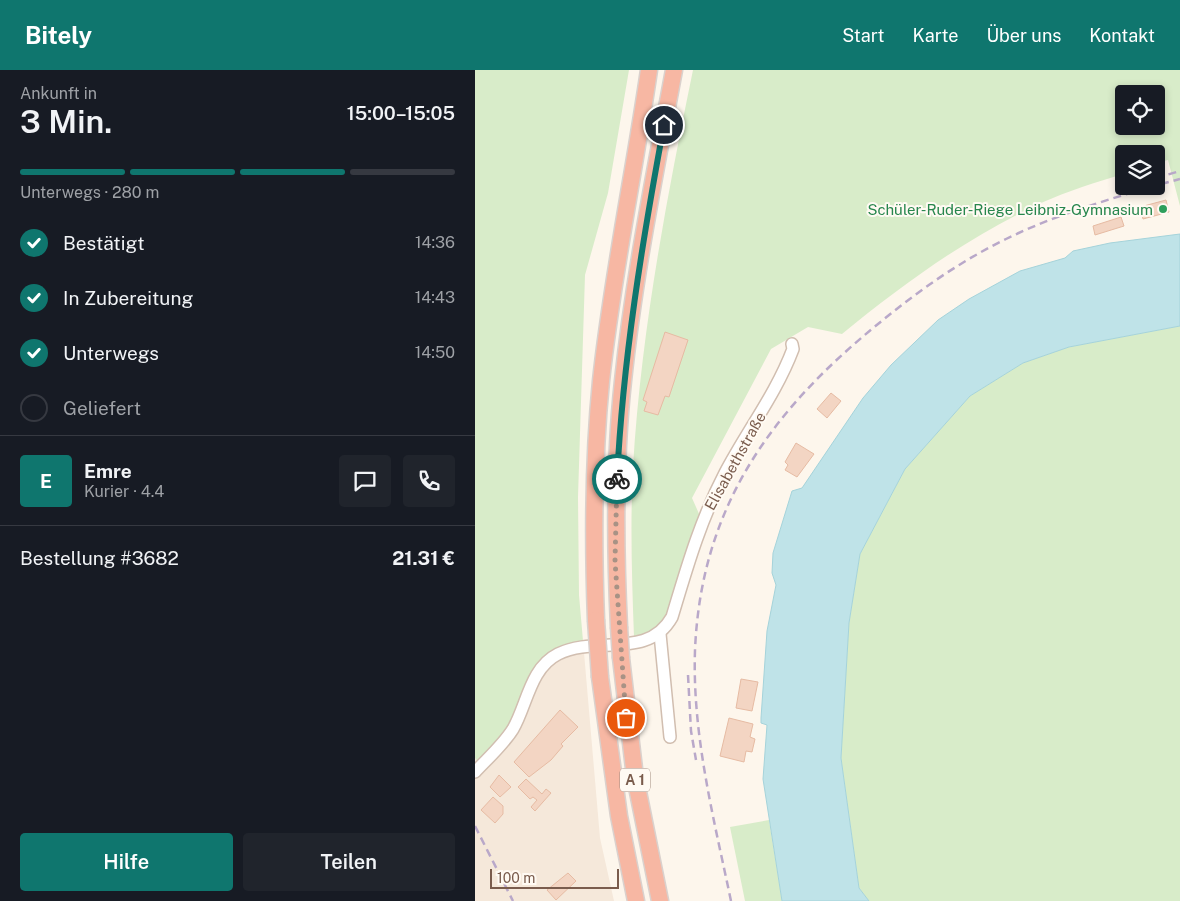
<!DOCTYPE html>
<html lang="de">
<meta charset="utf-8">
<style>
:root{--surface:#171b24;--page:#20242c;--text:#f1f3f6;--muted:#9ea1a6;--line:#363941;--accent:#0f766e}
body{margin:0;font-family:"Public Sans",sans-serif;background:var(--page);color:var(--text);height:100vh;display:flex;flex-direction:column;font-size:19px;white-space:nowrap}
*{box-sizing:border-box;margin:0}
p{font-size:16px;color:var(--muted)}
.icon{flex:none;width:28px;height:28px;fill:none;stroke:currentColor;stroke-width:2;stroke-linecap:round;stroke-linejoin:round}
.map{position:relative;flex:1;overflow:hidden}
.drawer{display:flex;flex-direction:column;background:var(--surface);width:475px}
.drawer>*{flex:none}
.buttons{position:absolute;left:640px;top:15px;display:grid;gap:10px}
.buttons a{display:grid;place-items:center;width:50px;height:50px;border-radius:5px;background:var(--surface);box-shadow:0 2px 8px #0003;font-size:25px}
.scale{position:absolute;left:15px;bottom:12px;width:129px;box-sizing:border-box;padding-left:5px;border:2px solid #7a5c4d;border-top:0;font-size:14px;line-height:18px;white-space:nowrap;color:#7a5c4d;-webkit-text-stroke:4px #fffaf3;paint-order:stroke}
.pin{position:absolute;display:grid;place-items:center;width:42px;height:42px;color:#fff;margin:-21px;border:2px solid #fff;border-radius:50%;box-shadow:0 1px 5px #0007}
.courier{position:absolute;display:grid;place-items:center;width:50px;height:50px;margin:-25px;border:4px solid #0f766e;border-radius:50%;background:#fff;color:#222;box-shadow:0 1px 6px #0007}
.summary em{font-style:normal;font-weight:600}
.summary div{display:flex;flex-direction:column-reverse}
.summary{display:flex;align-items:center;justify-content:space-between;height:85px;padding:0 20px}
h1{font-size:32px;font-weight:600;line-height:38px}
.bar{display:grid;grid-template-columns:repeat(4,1fr);gap:8px 5px;align-content:center;height:60px;padding:0 20px}
.bar i{height:6px;border-radius:4px;background:var(--line)}
.bar .selected{background:var(--accent)}
.bar p{grid-column:span 4}
.line{display:flex;align-items:center;gap:12px;padding:0 20px;border-top:1px solid var(--line)}
.line div{flex:1}
.round{display:grid;place-items:center;flex:none;width:52px;height:52px;border-radius:5px;background:var(--page)}
ol{padding:0 20px;list-style:none}
li{display:flex;align-items:center;gap:15px;height:55px}
li p{margin-inline-start:auto}
li .icon{padding:5px;border-radius:50%;background:var(--accent);color:#fff;stroke-width:4}
li:last-child{color:var(--muted)}
li i{width:28px;height:28px;border:2px solid var(--line);border-radius:50%}
.cta{display:flex;gap:10px;margin-top:auto;padding:10px 20px}
.cta a{flex:1;height:58px;border-radius:5px;background:var(--accent);color:#fff;font-size:20px;font-weight:600;line-height:58px;text-align:center}
.cta a+a{background:var(--page);color:var(--text)}
header{display:flex;align-items:center;gap:30px;box-sizing:border-box;height:70px;padding:0 25px;background:var(--accent);color:#fff}
header strong{font-size:24px}
nav{display:flex;gap:28px;margin-inline-start:auto;font-size:18px}
main{display:flex;flex:1;min-height:0}
.map>svg:first-child{display:block}
.residential{fill:#f5e8da}
.green{fill:#d8ecc9;fill-rule:evenodd}
.water{fill:#bfe3e8;stroke:#a5d3da}
.building{fill:#f3d5c3;stroke:#e6bba3}
.lines{fill:none;stroke-linecap:round;stroke-linejoin:round}
.minor-casing{stroke:#d1beb0;stroke-width:14}
.highway-casing{stroke:#dad1cd;stroke-width:19}
.minor{stroke:#fff;stroke-width:11}
.highway{stroke:#f7b7a3;stroke-width:16}
.rail{stroke:#b9a8c9;stroke-width:2.5;stroke-dasharray:8 5;stroke-linecap:butt}
.highway-bridge-casing{stroke:#dad1cd;stroke-width:19;stroke-linecap:butt}
.highway-bridge{stroke:#f7b7a3;stroke-width:16}
.done{stroke:#a89285;stroke-width:5;stroke-dasharray:0 9}
.route{stroke:#0f766e;stroke-width:6}
.leisure-dot{fill:#2e9e5b;stroke:#fffaf3;stroke-width:2}
.labels{text-anchor:middle;dominant-baseline:central;stroke-width:4;stroke-linejoin:round;paint-order:stroke}
.shield{fill:#fffaf3;stroke:#a28b7f;stroke-width:1}
.shield-label{font-size:14px;font-weight:bold;fill:#7a5c4d}
.leisure-label{font-size:15px;fill:#27864d;stroke:#fffaf3;text-anchor:end}
.street-label{font-size:15px;fill:#7a5c4d;stroke:#fffaf3}
</style>
<header>
<strong>Bitely</strong>
<nav><a>Start</a><a>Karte</a><a>Über uns</a><a>Kontakt</a></nav>
</header>
<main>
<section class="drawer">
<div class="summary"><div><h1>3 Min.</h1><p>Ankunft in</p></div><em>15:00–15:05</em></div>
<div class="bar"><i class="selected"></i><i class="selected"></i><i class="selected"></i><i></i><p>Unterwegs · 280 m</p></div>
<ol>
<li><svg class="icon" aria-label="check" viewBox="0 0 24 24"><path d="M5 12l5 5 9-10"/></svg>Bestätigt<p>14:36</p></li>
<li><svg class="icon" aria-label="check" viewBox="0 0 24 24"><path d="M5 12l5 5 9-10"/></svg>In Zubereitung<p>14:43</p></li>
<li><svg class="icon" aria-label="check" viewBox="0 0 24 24"><path d="M5 12l5 5 9-10"/></svg>Unterwegs<p>14:50</p></li>
<li><i></i>Geliefert</li>
</ol>
<div class="line" style="height:90px"><b class="round" style="background:var(--accent);color:#fff">E</b><div><b>Emre</b><p>Kurier · 4.4</p></div><a class="round"><svg class="icon" aria-label="chat" viewBox="0 0 24 24"><path d="M4 5h16v11H9l-5 4z"/></svg></a><a class="round"><svg class="icon" aria-label="phone" viewBox="0 0 24 24"><path d="M5 4h4l2 5-3 2q2 4 5 5l2-3 5 2v4C11 20 4 13 5 4z"/></svg></a></div>
<div class="line" style="height:65px"><div>Bestellung #3682</div><b>21.31 €</b></div>
<div class="cta"><a>Hilfe</a><a>Teilen</a></div>
</section>
<div class="map">
<svg width="705" height="831" viewBox="0 0 705 831">
<rect width="100%" height="100%" fill="#fdf6ec"/>
<!-- residential -->
<polygon class="residential" points="108,571 125,768 139,831 0,831 0,688 4,693 23,674 73,584 89,576"/>
<!-- green -->
<g class="green">
<polygon points="0,0 154,0 133,123 110,205 103,427 104,525 108,571 89,576 73,584 23,674 4,693 0,688"/>
<path d="M218,0H705V136L693,90L681,93V84H649V104C621,112 593,121 566,133C494,166 428,214 367,264L333,257L296,279L217,428L225,446L194,546L172,566L159,567C157,511 155,453 158,397C166,263 191,131 218,0ZM649,24H681V56H649Z"/>
<polygon points="705,256 705,831 394,831 384,818 366,688 374,553 385,484 430,399 495,326 548,293 594,277"/>
<polygon points="294,750 307,831 270,831 255,757"/>
</g>
<!-- water -->
<polygon class="water" points="705,164 705,256 594,277 548,293 495,326 430,399 385,484 374,553 366,688 384,818 394,831 307,831 288,709 292,655 286,653 286,648 292,561 301,515 297,503 298,483 317,421 327,418 388,328 416,295 463,250 494,229 545,201 590,188 598,181 635,173"/>
<!-- building -->
<g class="building">
<polygon points="691,130 694,142 668,149 665,137"/>
<polygon points="646,147 649,156 620,165 618,156"/>
<polygon points="190,262 213,270 194,327 190,326 183,345 169,341 172,332 168,330"/>
<polygon points="356,323 366,331 352,348 342,339"/>
<polygon points="321,373 339,384 322,407 310,400 313,395 310,392"/>
<polygon points="266,609 283,612 277,641 261,638"/>
<polygon points="85,640 103,657 86,674 88,676 76,690 54,707 39,692"/>
<polygon points="254,648 278,654 275,667 280,669 277,682 271,681 269,692 245,686"/>
<polygon points="24,705 36,717 25,727 15,717"/>
<polygon points="51,709 67,724 71,719 76,723 60,741 56,737 62,730 58,727 55,729 43,717"/>
<polygon points="18,727 28,736 28,744 20,753 6,740"/>
<polygon points="93,803 101,811 81,830 72,820"/>
</g>
<g class="lines">
<!-- minor casing -->
<g class="minor-casing">
<g id="minor">
<polyline points="185,564 195,667"/>
<path d="M0,702C13,688 28,675 38,659C52,635 55,598 83,584C121,565 173,590 197,547C212,497 225,451 250,403C272,361 301,324 318,279L317,274"/>
</g>
</g>
<!-- highway casing -->
<g class="highway-casing">
<g id="highway">
<path d="M121,550C118,470 118,391 126,311C137,207 159,104 174,0"/>
<path d="M144,557C140,475 139,393 148,311C159,206 180,103 199,0"/>
<polyline points="146,588 160,707 185,831"/>
<polyline points="125,607 144,746 161,831"/>
</g>
</g>
<!-- minor -->
<use href="#minor" class="minor"/>
<!-- highway -->
<use href="#highway" class="highway"/>
<!-- rail -->
<g class="rail">
<polyline points="681,108 705,101"/>
<polyline points="686,114 705,109"/>
<polyline points="213,605 216,661 221,690"/>
<polyline points="0,756 38,831"/>
<path d="M256,831C239,749 217,665 220,580C226,437 296,341 403,254C443,221 484,192 531,169C578,146 628,131 679,116"/>
</g>
<!-- highway-bridge casing -->
<g class="highway-bridge-casing">
<g id="highway-bridge">
<polyline points="121,550 125,607"/>
<polyline points="144,557 146,588"/>
</g>
</g>
<!-- highway-bridge -->
<use href="#highway-bridge" class="highway-bridge"/>
</g>
<g class="lines">
<!-- done -->
<polyline class="done" points="142,409 140,491 151,648"/>
<!-- route -->
<path class="route" d="M142,409C148,289 167,173 189,55"/>
</g>
<!-- markers -->
<circle class="leisure-dot" cx="688" cy="139" r="5"/>
<g class="labels">
<!-- shield labels -->
<rect class="shield" x="145" y="698.5" width="30" height="23" rx="4"/>
<g class="shield-label">
<text x="160" y="710">A 1</text>
</g>
<!-- leisure labels -->
<g class="leisure-label">
<text x="678" y="139">Schüler-Ruder-Riege Leibniz-Gymnasium</text>
</g>
<!-- street labels -->
<g class="street-label">
<text transform="translate(260 391) rotate(-61)">Elisabethstraße</text>
</g>
</g>
</svg>
<div class="buttons">
<a><svg class="icon" aria-label="locate" viewBox="0 0 24 24"><circle cx="12" cy="12" r="6"/><path d="M12 2v4M12 18v4M2 12h4M18 12h4"/></svg></a>
<a><svg class="icon" aria-label="layers" viewBox="0 0 24 24"><path d="M12 4l9 5-9 5-9-5zM3 14l9 5 9-5"/></svg></a>
</div>
<div class="scale">100 m</div>
<div class="pin" style="left:151px;top:648px;background:#ea580c"><svg class="icon" aria-label="bag" viewBox="0 0 24 24"><path d="M5 8h14l-1 12H6zM9 8a3 3 0 0 1 6 0"/></svg></div>
<div class="pin" style="left:189px;top:55px;background:#1f2937"><svg class="icon" aria-label="home" viewBox="0 0 24 24"><path d="M3 11l9-7 9 7M6 9v11h12V9"/></svg></div>
<div class="courier" style="left:142px;top:409px"><svg class="icon" aria-label="bike" viewBox="0 0 24 24"><circle cx="6" cy="16" r="4"/><circle cx="18" cy="16" r="4"/><path d="M6 16l4-8h5l3 8M10 8l3 8H6M13 5h3"/></svg></div>
</div>
</main>
